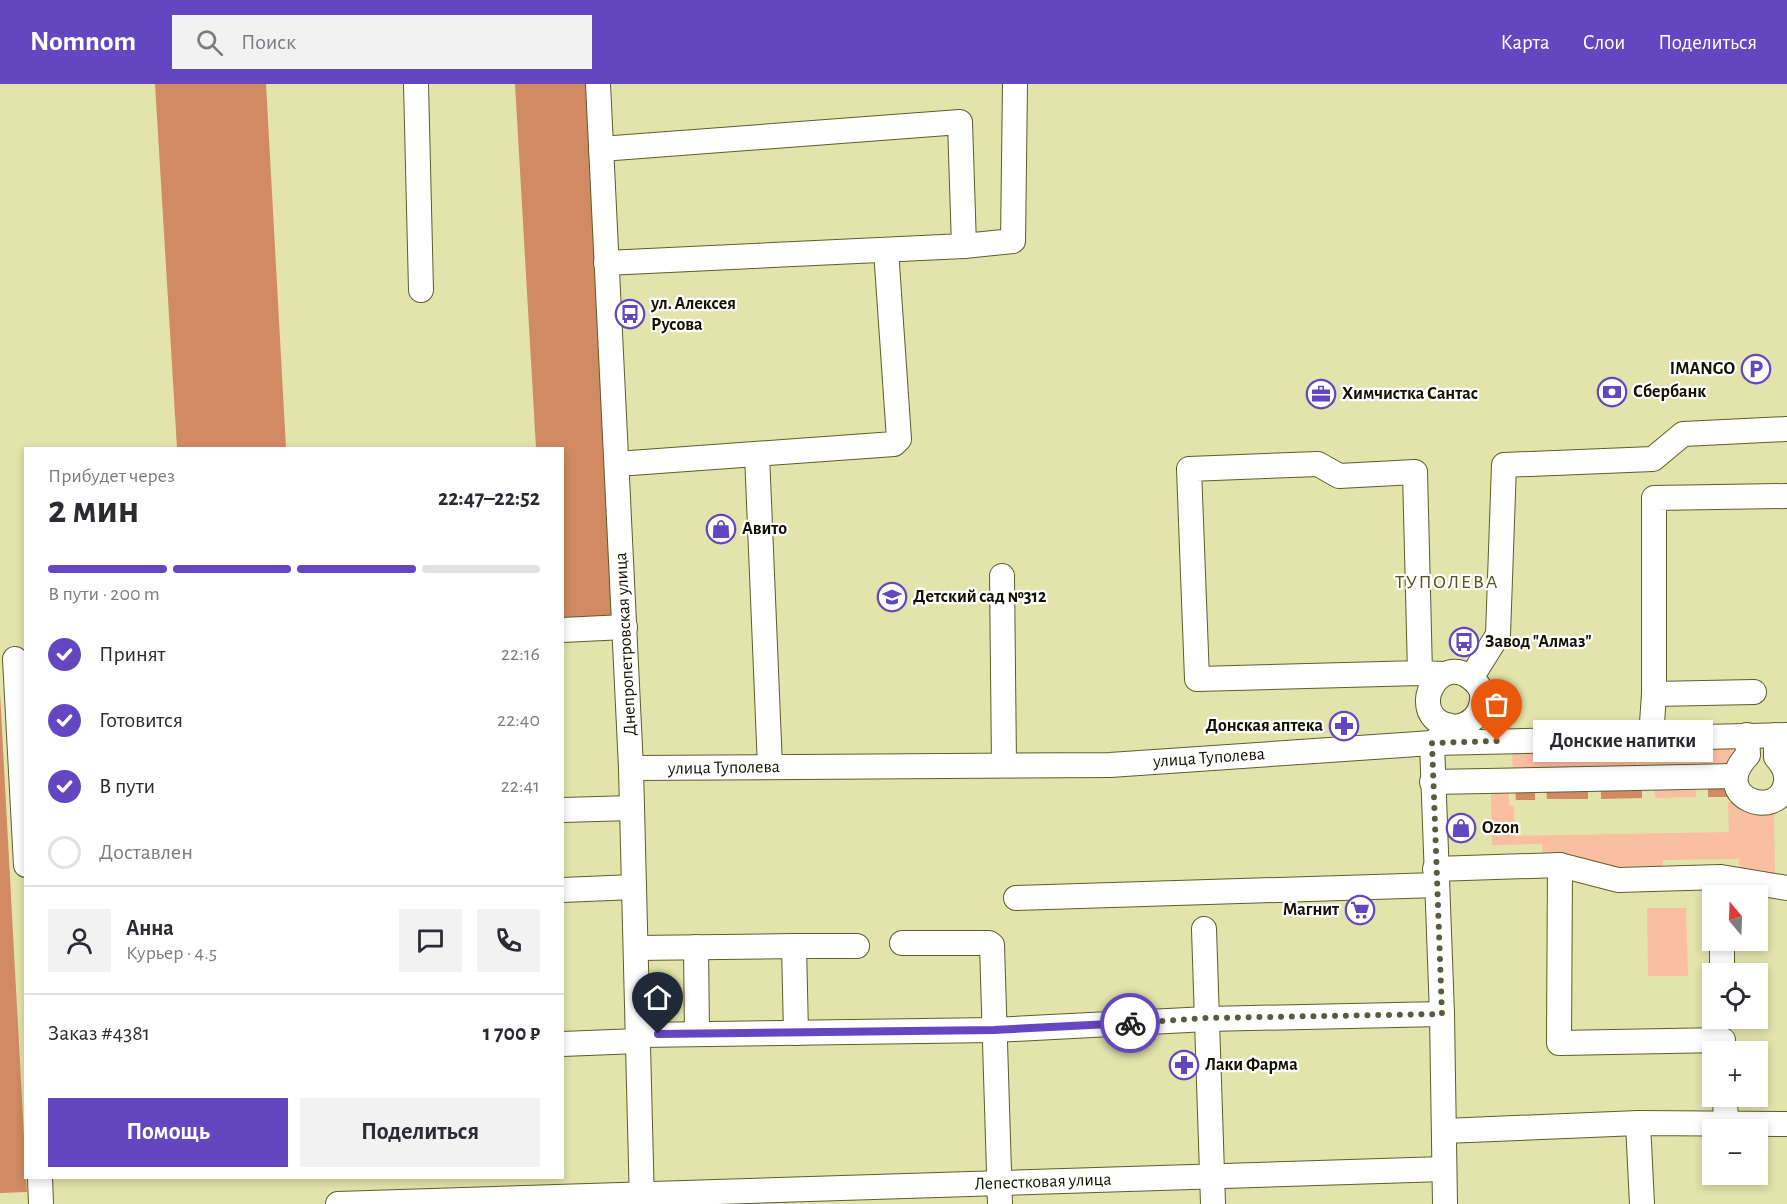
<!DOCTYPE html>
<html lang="ru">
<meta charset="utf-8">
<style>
:root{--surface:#fff;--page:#f2f2f3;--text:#2b2b33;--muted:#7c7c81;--line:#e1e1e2;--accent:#6447c0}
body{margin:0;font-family:"Alegreya Sans",sans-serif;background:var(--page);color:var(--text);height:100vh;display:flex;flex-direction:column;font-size:22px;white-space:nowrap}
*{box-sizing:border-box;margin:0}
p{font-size:20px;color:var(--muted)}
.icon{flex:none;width:33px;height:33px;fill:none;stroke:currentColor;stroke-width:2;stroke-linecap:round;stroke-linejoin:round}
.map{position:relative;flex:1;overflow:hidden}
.drawer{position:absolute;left:24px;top:363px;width:540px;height:732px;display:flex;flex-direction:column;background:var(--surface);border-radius:0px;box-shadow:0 3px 9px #0003}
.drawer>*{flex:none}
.needle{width:39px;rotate:341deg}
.fabs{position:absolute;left:1702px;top:801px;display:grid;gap:12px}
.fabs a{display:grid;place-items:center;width:66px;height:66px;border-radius:0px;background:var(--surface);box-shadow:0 3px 9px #0003;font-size:30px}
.pin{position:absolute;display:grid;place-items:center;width:51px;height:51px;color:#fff;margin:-62px -26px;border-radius:50% 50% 50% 0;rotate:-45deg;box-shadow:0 0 6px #0007}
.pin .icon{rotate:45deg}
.courier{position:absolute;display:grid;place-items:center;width:60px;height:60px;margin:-30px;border:4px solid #6447c0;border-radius:50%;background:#fff;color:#222;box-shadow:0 2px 8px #0007}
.bubble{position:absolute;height:42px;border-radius:0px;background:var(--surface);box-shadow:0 3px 9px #0003;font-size:20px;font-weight:700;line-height:42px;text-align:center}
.head em{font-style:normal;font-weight:700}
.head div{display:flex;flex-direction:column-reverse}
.head{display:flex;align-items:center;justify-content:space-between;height:102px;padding:0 24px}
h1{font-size:39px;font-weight:700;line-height:45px}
.bar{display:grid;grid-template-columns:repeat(4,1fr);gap:9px 6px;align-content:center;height:72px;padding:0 24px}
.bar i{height:8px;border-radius:4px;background:var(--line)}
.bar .current{background:var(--accent)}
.bar p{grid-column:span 4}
.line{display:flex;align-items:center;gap:15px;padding:0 24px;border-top:2px solid var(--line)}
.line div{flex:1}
.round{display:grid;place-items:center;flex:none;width:63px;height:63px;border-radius:0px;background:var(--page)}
ol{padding:0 24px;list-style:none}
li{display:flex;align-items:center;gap:18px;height:66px}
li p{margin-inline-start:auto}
li .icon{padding:6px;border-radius:50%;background:var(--accent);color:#fff;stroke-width:4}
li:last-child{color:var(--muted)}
li i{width:33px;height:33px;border:3px solid var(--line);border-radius:50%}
.primary-button{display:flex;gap:12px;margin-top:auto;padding:12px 24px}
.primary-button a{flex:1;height:69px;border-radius:0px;background:var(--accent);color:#fff;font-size:24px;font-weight:700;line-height:69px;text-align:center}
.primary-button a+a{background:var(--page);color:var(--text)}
header{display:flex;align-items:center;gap:36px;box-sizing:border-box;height:84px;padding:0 30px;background:var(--accent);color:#fff}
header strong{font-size:28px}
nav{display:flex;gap:33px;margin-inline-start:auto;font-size:21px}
.search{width:420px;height:54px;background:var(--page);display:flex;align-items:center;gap:15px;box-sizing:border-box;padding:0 21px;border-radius:0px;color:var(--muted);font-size:22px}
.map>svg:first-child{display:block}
.green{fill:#fabfa0}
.forest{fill:#d28a62}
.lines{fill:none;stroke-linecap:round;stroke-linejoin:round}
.minor-casing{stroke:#5d5d2a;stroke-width:26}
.minor{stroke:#fff;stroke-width:24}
.done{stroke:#5b5c3d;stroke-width:6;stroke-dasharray:0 10.8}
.route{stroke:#6447c0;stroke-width:8}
.labels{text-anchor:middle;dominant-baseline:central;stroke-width:4.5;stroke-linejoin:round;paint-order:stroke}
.poi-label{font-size:18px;font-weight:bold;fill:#131201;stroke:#fff;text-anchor:start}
.street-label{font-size:18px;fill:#131201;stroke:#fff}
.neighbourhood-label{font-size:20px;letter-spacing:1.5px;fill:#565622;stroke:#fff}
</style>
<header>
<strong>Nomnom</strong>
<div class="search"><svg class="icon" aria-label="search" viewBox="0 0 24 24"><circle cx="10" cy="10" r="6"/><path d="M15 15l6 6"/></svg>Поиск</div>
<nav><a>Карта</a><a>Слои</a><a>Поделиться</a></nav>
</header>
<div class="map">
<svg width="1787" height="1120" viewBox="0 0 1787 1120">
<rect width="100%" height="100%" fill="#e2e4ac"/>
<!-- green -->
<g class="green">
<polygon points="1739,661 1728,685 1699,686 1698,670 1637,672 1637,687 1513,690 1512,666"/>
<polygon points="1697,671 1698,686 1639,687 1638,673"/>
<polygon points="1696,700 1696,713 1655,714 1654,701"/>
<polygon points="1509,707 1509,721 1514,722 1515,752 1729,748 1728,718 1740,717 1774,724 1775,795 1740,789 1739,775 1663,776 1663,790 1631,791 1543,770 1542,760 1492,761 1491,708"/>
<polygon points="1647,824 1686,824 1688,892 1648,892"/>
</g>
<!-- forest -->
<g class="forest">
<polygon points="155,0 266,0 286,364 177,364"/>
<polygon points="515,0 587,0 614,540 563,543 562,364 536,364"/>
<polygon points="0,609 27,1108 0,1109"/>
<polygon points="1708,700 1722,700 1727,705 1727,713 1708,713"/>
<polygon points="1642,701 1642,714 1601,715 1601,702"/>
<polygon points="1588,702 1588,715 1547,715 1546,703"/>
<polygon points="1515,704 1535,704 1535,716 1516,716"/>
</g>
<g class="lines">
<!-- minor casing -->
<g class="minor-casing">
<g id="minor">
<polyline points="416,0 421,206"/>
<polyline points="598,0 631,684 642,1120"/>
<polyline points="601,65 960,38 964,162 606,179"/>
<polyline points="964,162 1013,157 1015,0"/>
<polyline points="757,370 770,683"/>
<polyline points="617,380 894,360 899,355 886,166"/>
<polyline points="1002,492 1004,681"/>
<polyline points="562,546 625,543"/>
<polyline points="15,575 26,781"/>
<polyline points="1420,589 1197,595 1189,385 1318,380 1339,392 1415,388 1420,589 1443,590"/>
<polyline points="1471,594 1498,551 1504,381 1653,375 1683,350 1787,345"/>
<polyline points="1654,610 1754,608"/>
<path d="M1747,651L1748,671C1707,713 1780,739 1786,698C1787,688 1783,681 1776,673V651"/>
<polyline points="1651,654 1654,610 1654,414 1787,412"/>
<path d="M1434,658C1440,653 1446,648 1453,644C1457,642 1462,642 1466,640C1478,634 1484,621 1482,609C1480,602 1476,598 1471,594C1440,570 1410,622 1441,639C1445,641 1451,642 1455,643"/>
<polyline points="1432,659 1442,930 1445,1120"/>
<polyline points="631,684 1110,681 1432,659 1787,651"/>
<polyline points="1432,698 1735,692"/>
<polyline points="562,726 632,724"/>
<polyline points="1560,781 1559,959 1723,956"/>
<polyline points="1435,785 1560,781 1618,796 1721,793 1787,804"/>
<polyline points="562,806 634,803"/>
<polyline points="1016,814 1437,801"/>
<polyline points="1204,845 1213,1120"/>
<polyline points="1722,856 1722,890"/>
<polyline points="902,859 989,859 992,861 1000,1120"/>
<polyline points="794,862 857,862"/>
<polyline points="696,863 697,950"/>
<polyline points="636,864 794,862 796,949"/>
<polyline points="638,951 994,946 1207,935 1442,930"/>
<polyline points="562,960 638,957"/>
<polyline points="1725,1012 1726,1041"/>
<polyline points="1638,1039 1642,1120"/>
<polyline points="1444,1047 1638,1039 1787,1040"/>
<polyline points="40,1094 41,1120"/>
<polyline points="338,1120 1444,1085"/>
</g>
</g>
<!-- minor -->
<use href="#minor" class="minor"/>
</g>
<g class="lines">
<!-- done -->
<polyline class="done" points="1130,939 1207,934 1442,930 1432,659 1497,657"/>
<!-- route -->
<polyline class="route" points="658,950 994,946 1130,939"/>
</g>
<!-- icons -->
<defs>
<g id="bus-ring" transform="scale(1.5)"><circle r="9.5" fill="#fff" stroke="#6447c0" stroke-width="1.5"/><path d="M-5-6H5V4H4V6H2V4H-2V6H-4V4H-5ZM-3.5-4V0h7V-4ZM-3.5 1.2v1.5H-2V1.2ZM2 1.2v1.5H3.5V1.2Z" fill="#6447c0"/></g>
<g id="parking-ring" transform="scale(1.5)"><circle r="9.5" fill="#fff" stroke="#6447c0" stroke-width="1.5"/><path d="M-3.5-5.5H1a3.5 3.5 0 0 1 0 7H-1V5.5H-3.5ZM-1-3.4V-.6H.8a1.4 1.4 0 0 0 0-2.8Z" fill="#6447c0"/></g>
<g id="bank-ring" transform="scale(1.5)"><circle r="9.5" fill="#fff" stroke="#6447c0" stroke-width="1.5"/><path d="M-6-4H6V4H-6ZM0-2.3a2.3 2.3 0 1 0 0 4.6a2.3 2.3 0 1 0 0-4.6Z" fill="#6447c0"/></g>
<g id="office-ring" transform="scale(1.5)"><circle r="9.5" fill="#fff" stroke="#6447c0" stroke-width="1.5"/><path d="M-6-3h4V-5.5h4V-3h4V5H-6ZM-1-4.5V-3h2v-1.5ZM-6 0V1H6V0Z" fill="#6447c0"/></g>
<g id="shop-ring" transform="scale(1.5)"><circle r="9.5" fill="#fff" stroke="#6447c0" stroke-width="1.5"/><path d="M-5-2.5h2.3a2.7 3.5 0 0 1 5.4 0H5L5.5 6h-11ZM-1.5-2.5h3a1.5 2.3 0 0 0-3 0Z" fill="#6447c0"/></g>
<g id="school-ring" transform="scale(1.5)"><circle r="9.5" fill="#fff" stroke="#6447c0" stroke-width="1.5"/><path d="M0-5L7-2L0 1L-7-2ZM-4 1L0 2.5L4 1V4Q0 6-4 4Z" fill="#6447c0"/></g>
<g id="pharmacy-ring" transform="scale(1.5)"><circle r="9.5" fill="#fff" stroke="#6447c0" stroke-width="1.5"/><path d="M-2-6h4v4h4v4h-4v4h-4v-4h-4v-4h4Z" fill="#6447c0"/></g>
<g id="supermarket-ring" transform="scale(1.5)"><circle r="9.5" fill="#fff" stroke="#6447c0" stroke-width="1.5"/><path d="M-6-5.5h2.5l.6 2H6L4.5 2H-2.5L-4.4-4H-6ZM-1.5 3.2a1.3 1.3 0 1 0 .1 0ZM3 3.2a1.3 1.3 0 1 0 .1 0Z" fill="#6447c0"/></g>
</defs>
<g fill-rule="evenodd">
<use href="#bus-ring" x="630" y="230"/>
<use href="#parking-ring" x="1756" y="285"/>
<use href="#bank-ring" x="1612" y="308"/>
<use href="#office-ring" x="1321" y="310"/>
<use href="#shop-ring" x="721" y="445"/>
<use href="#school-ring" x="892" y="513"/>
<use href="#bus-ring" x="1464" y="558"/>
<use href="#pharmacy-ring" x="1344" y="642"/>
<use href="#shop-ring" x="1461" y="744"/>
<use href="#supermarket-ring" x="1360" y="826"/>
<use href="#pharmacy-ring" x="1184" y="981"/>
</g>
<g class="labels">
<!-- poi labels -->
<g class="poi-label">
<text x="651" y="220">ул. Алексея<tspan x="651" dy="21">Русова</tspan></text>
<text x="1735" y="285" text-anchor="end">IMANGO</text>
<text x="1633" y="308">Сбербанк</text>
<text x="1342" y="310">Химчистка Сантас</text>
<text x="742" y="445">Авито</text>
<text x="913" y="513">Детский сад №312</text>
<text x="1485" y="558">Завод "Алмаз"</text>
<text x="1323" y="642" text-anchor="end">Донская аптека</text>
<text x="1482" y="744">Ozon</text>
<text x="1339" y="826" text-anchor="end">Магнит</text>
<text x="1205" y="981">Лаки Фарма</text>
</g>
<!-- street labels -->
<g class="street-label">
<text transform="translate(626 560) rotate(-93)">Днепропетровская улица</text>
<text transform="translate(1209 674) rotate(-4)">улица Туполева</text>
<text transform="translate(724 684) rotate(-1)">улица Туполева</text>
<text transform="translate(1043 1098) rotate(-2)">Лепестковая улица</text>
</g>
<!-- neighbourhood labels -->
<g class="neighbourhood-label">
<text x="1447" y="498">ТУПОЛЕВА</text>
</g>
</g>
</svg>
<div class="fabs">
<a><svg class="needle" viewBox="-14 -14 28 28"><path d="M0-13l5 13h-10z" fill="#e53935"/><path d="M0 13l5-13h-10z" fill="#7c7c81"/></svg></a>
<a><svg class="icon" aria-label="locate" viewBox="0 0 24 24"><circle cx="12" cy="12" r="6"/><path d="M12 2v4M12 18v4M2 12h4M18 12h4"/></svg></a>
<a>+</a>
<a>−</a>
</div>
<div class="pin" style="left:1497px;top:657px;background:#ea580c"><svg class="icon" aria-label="bag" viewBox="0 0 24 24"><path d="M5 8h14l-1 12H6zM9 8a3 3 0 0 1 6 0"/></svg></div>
<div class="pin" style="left:658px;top:950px;background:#1f2937"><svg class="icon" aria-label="home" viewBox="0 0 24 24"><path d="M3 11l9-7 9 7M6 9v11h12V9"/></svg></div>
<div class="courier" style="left:1130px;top:939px"><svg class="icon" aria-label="bike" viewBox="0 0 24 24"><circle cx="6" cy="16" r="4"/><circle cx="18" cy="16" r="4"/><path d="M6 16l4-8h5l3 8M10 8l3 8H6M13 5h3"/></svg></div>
<div class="bubble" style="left:1533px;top:636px;width:180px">Донские напитки</div>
<section class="drawer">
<div class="head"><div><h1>2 мин</h1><p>Прибудет через</p></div><em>22:47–22:52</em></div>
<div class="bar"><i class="current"></i><i class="current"></i><i class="current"></i><i></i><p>В пути · 200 m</p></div>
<ol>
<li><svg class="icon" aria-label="check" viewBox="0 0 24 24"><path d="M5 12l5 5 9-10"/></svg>Принят<p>22:16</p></li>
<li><svg class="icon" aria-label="check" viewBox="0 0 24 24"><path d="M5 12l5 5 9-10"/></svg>Готовится<p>22:40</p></li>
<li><svg class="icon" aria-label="check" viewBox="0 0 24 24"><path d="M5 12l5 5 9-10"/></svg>В пути<p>22:41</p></li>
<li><i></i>Доставлен</li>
</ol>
<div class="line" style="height:108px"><a class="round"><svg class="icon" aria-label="person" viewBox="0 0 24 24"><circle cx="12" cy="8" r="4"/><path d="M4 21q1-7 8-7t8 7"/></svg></a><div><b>Анна</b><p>Курьер · 4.5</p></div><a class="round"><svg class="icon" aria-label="chat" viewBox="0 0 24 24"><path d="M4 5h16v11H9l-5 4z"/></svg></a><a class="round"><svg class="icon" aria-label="phone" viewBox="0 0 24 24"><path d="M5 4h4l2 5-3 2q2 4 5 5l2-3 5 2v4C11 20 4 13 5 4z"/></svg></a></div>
<div class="line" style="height:78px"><div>Заказ #4381</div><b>1 700 ₽</b></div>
<div class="primary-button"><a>Помощь</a><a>Поделиться</a></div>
</section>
</div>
